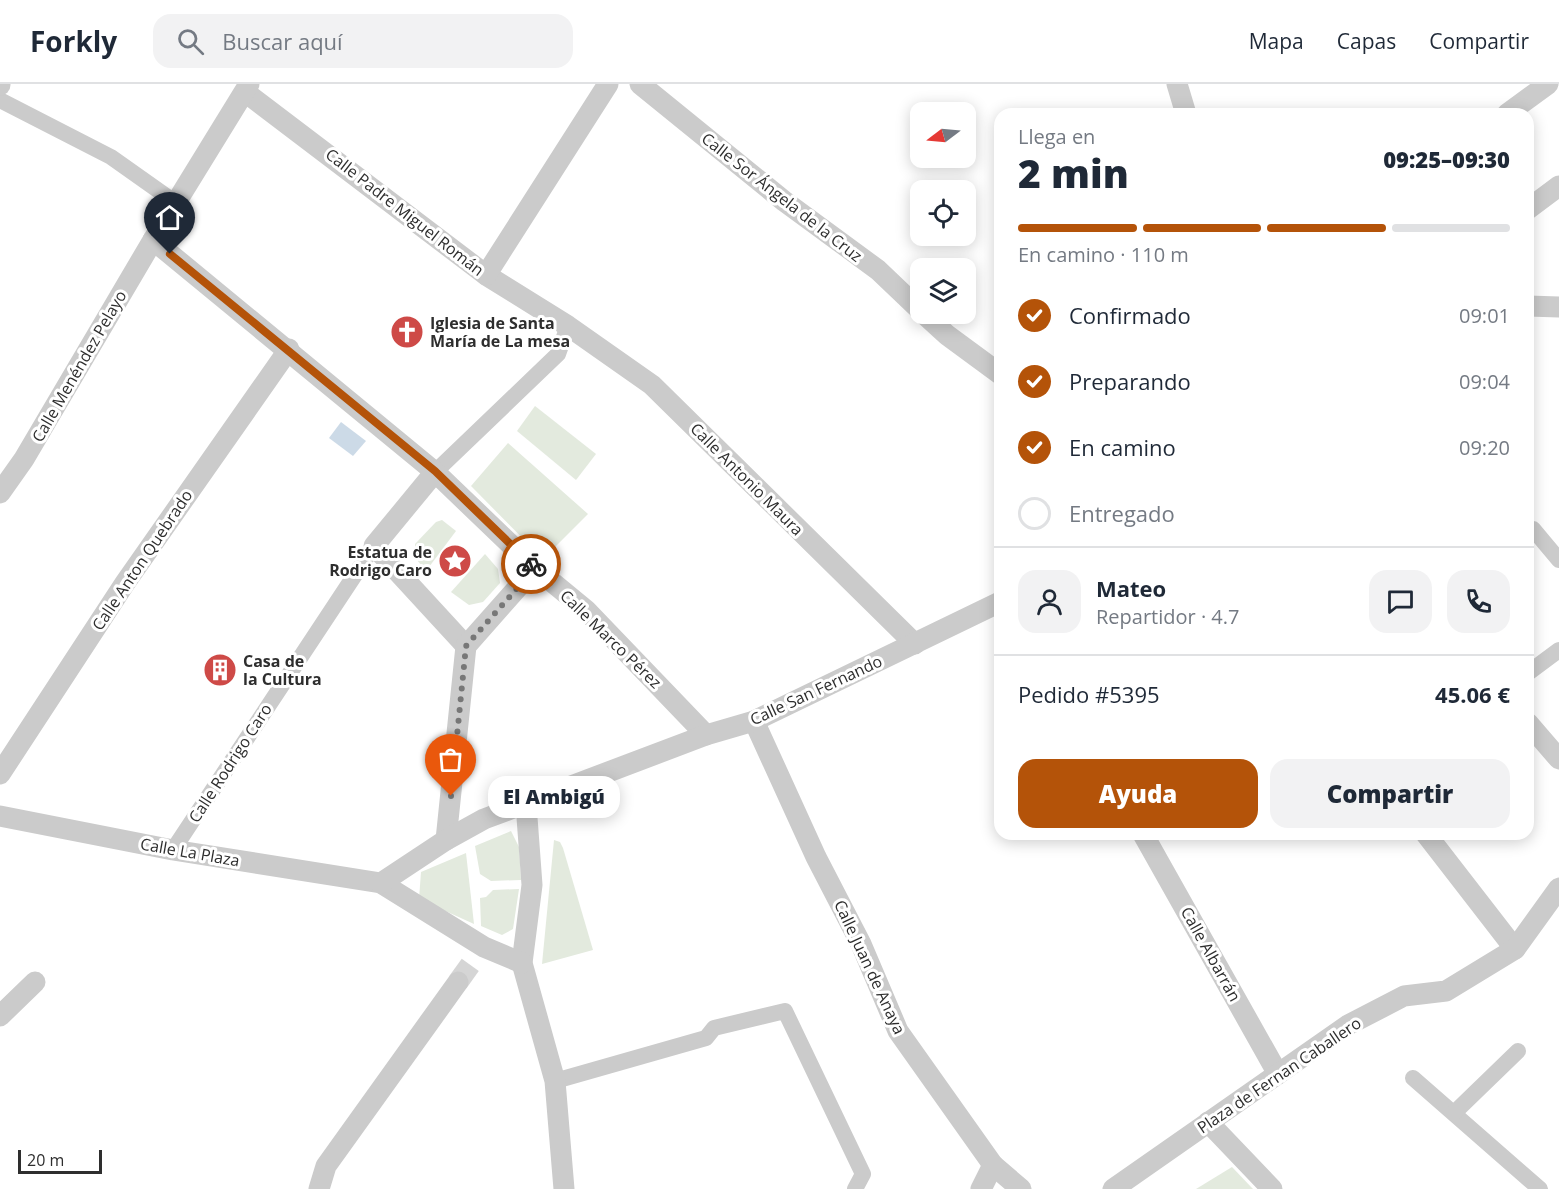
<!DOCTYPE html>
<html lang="es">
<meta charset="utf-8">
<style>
:root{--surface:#fff;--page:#f2f2f3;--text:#1f2937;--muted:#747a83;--line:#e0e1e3;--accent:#b45309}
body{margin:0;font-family:"Open Sans",sans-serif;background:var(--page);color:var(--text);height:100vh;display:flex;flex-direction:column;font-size:22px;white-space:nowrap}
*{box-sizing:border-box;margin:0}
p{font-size:20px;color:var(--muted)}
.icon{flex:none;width:33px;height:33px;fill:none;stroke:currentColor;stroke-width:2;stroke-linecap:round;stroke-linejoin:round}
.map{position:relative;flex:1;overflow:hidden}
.panel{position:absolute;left:994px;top:24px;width:540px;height:732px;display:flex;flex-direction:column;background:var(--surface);border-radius:18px;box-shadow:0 3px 15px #0003}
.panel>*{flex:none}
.needle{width:39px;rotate:254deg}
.fabs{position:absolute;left:910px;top:18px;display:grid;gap:12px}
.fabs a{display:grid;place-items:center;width:66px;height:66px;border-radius:12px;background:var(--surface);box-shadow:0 3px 15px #0003;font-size:30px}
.scale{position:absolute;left:18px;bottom:15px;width:84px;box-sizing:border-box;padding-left:6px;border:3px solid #2e2e2e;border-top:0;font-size:16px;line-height:21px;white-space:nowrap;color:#2e2e2e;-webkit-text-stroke:4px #fff;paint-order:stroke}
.pin{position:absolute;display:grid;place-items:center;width:51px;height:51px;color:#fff;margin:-62px -26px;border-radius:50% 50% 50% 0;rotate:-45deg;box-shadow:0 0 6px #0007}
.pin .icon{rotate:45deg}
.courier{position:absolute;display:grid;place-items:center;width:60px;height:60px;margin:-30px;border:4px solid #b45309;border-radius:50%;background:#fff;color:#222;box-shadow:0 2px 8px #0007}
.bubble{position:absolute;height:42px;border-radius:18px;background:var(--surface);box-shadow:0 3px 15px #0003;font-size:20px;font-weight:800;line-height:42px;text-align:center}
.headline em{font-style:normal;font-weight:800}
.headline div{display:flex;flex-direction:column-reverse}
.headline{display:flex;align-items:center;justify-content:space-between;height:102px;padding:0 24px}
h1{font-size:39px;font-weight:800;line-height:45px}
.bar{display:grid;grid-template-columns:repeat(4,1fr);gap:9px 6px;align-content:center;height:72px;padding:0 24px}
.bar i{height:8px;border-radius:4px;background:var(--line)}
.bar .on{background:var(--accent)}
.bar p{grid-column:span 4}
.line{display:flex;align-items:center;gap:15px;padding:0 24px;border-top:2px solid var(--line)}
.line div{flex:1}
.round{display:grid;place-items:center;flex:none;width:63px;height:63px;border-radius:18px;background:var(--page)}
ol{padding:0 24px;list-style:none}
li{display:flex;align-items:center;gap:18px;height:66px}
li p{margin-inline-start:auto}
li .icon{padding:6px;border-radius:50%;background:var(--accent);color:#fff;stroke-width:4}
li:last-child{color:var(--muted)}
li i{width:33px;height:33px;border:3px solid var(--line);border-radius:50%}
.button{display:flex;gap:12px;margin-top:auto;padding:12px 24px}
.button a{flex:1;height:69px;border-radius:18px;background:var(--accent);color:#fff;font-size:24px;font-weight:800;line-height:69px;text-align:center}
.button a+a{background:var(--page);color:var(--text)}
header{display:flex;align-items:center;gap:36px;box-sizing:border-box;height:84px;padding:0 30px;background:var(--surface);border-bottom:2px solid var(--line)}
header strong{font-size:28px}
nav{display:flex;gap:33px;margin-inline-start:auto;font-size:21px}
.search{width:420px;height:54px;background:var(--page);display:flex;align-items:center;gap:15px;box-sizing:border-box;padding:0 21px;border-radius:18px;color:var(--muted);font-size:22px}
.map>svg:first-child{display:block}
.green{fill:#e3eade}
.water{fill:#ccdae7}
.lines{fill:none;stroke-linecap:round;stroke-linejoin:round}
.minor-tunnel{stroke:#d5d5d5;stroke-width:21;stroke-dasharray:21 10;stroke-linecap:butt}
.pedestrian{stroke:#cbcbcb;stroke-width:16}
.minor{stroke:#cbcbcb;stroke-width:21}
.done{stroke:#777;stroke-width:6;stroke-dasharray:0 10.8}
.route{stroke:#b45309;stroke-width:8}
.labels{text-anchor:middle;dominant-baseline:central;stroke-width:6;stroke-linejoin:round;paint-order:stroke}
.street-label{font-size:16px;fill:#2e2e2e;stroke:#fff}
.poi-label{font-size:16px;font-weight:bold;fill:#2e2e2e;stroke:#fff;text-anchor:start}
</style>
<header>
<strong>Forkly</strong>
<div class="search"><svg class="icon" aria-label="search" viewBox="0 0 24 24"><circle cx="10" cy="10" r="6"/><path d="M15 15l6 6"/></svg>Buscar aquí</div>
<nav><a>Mapa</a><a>Capas</a><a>Compartir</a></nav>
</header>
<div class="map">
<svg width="1559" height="1105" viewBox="0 0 1559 1105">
<rect width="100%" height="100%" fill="#fff"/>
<!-- green -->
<g class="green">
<polygon points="535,322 596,370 576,396 517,347"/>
<polygon points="508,359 588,430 543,475 471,402"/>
<polygon points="442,436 456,447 426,487 417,476 415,460 436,438"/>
<polygon points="485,470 498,485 500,499 483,518 469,521 451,508"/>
<polygon points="511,747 519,763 521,796 491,797 480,790 475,762"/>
<polygon points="554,756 560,758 563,764 593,866 542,880"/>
<polygon points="466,769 474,840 419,815 421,788"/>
<polygon points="519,805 513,845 502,851 481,842 480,814 486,813 493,806"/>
<polygon points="1232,1083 1253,1105 1196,1105"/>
</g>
<!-- water -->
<polygon class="water" points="341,338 366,357 353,372 329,354"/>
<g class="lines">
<!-- minor-tunnel -->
<polyline class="minor-tunnel" points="458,898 476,873"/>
<!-- pedestrian -->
<g class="pedestrian">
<polyline points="0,16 111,73 176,119"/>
<polyline points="435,388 558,270 568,242"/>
<polyline points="1528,449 1533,445 1559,476"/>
<polyline points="1528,589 1559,566"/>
<polyline points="173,766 374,462"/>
<polyline points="1413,994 1540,1105"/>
<polyline points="555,997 706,954 714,944 785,927 863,1090 855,1105"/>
<polyline points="1454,1029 1518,967"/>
</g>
<!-- minor -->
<g class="minor">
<polyline points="640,0 784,117 878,186 921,227"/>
<polyline points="1177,0 1186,30"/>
<polyline points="0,1 0,0"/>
<polyline points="245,8 486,191 568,242 652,301 915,560"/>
<polyline points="1507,30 1548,0"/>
<polyline points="1528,125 1559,102"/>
<polyline points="153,156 435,388 535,484 586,526 706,651"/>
<polyline points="486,191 608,0"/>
<polyline points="1528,222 1559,223"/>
<polyline points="924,230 947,251 1000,290"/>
<polyline points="435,388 374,462 466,562"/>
<polyline points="0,409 24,375 153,156 249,0"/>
<polyline points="754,637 816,773 861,860 898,947 993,1081 1021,1105"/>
<polyline points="1528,639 1559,675"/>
<polyline points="0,690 125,499 289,265"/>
<polyline points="526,720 532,801 522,879 555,997 564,1105"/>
<polyline points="0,732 173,766 381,799 484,863 522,879"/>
<polyline points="1143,750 1278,990"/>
<polyline points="1426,750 1515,865"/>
<polyline points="446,756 466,562 535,484"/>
<polyline points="381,799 446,756 484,735 706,651 754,637 1000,518"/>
<polyline points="0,932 35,898"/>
<polyline points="1208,1038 1272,1105"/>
<polyline points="319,1105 326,1082 458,898"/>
<polyline points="981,1105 993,1081"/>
<polyline points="1113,1105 1348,941 1404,912 1446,907 1515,865 1559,804"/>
</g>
</g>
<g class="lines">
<!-- done -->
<polyline class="done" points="451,712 466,562 535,484 531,480"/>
<!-- route -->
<polyline class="route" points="170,170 435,387 531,480"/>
</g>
<!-- icons -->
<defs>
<g id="church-disc" transform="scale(1.725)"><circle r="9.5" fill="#ce4a47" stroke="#fff"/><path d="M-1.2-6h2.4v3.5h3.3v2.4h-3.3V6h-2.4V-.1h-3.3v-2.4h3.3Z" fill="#fff"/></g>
<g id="sight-disc" transform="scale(1.725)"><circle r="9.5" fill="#ce4a47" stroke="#fff"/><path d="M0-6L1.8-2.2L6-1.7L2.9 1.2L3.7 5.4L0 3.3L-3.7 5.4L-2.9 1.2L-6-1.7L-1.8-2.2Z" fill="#fff"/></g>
<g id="building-disc" transform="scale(1.725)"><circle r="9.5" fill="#ce4a47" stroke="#fff"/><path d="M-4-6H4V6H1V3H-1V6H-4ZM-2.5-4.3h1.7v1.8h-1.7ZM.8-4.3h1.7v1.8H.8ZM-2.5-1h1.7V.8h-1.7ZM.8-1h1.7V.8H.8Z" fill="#fff"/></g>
</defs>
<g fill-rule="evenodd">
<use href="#church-disc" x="407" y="248"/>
<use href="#sight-disc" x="455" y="477"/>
<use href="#building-disc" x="220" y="586"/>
</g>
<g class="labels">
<!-- street labels -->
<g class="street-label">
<text transform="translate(782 113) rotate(38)">Calle Sor Ángela de la Cruz</text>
<text transform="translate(405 128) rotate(38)">Calle Padre Miguel Román</text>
<text transform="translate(79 282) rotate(-60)">Calle Menéndez Pelayo</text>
<text transform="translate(747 395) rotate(45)">Calle Antonio Maura</text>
<text transform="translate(142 476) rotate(-56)">Calle Anton Quebrado</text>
<text transform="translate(611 555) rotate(44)">Calle Marco Pérez</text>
<text transform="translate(816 606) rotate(-25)">Calle San Fernando</text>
<text transform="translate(230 679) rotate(-57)">Calle Rodrigo Caro</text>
<text transform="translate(190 768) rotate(10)">Calle La Plaza</text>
<text transform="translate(1211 870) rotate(61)">Calle Albarrán</text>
<text transform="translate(870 883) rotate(65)">Calle Juan de Anaya</text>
<text transform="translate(1279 991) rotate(-34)">Plaza de Fernan Caballero</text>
</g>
<!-- poi labels -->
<g class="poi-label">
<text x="430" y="239">Iglesia de Santa<tspan x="430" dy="18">María de La mesa</tspan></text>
<text x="432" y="468" text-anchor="end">Estatua de<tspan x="432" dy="18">Rodrigo Caro</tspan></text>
<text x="243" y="577">Casa de<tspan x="243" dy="18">la Cultura</tspan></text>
</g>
</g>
</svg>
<div class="fabs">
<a><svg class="needle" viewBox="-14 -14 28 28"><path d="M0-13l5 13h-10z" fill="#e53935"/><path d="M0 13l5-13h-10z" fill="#747a83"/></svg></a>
<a><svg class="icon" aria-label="locate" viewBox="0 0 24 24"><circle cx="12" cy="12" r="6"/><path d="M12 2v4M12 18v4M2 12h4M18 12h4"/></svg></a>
<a><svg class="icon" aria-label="layers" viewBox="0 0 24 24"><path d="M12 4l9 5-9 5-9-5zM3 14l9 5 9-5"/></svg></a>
</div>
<div class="scale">20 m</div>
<div class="pin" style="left:451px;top:712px;background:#ea580c"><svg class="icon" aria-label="bag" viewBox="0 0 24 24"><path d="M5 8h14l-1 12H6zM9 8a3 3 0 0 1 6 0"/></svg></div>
<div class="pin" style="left:170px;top:170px;background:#1f2937"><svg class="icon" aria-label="home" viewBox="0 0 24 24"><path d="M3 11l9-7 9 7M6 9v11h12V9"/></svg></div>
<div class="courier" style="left:531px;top:480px"><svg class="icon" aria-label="bike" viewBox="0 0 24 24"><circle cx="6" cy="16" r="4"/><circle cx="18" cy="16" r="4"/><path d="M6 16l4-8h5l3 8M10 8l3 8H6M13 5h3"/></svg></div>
<div class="bubble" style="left:488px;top:692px;width:132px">El Ambigú</div>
<section class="panel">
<div class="headline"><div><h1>2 min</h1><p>Llega en</p></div><em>09:25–09:30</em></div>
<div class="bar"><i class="on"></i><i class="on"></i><i class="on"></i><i></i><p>En camino · 110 m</p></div>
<ol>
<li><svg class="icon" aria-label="check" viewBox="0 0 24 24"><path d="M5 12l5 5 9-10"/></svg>Confirmado<p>09:01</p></li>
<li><svg class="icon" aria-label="check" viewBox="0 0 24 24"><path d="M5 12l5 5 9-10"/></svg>Preparando<p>09:04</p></li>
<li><svg class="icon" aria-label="check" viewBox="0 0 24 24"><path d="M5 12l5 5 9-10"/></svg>En camino<p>09:20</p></li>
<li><i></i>Entregado</li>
</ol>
<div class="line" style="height:108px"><a class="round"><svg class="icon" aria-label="person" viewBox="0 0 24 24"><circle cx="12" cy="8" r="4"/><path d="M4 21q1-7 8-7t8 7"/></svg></a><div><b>Mateo</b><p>Repartidor · 4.7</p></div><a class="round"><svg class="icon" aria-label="chat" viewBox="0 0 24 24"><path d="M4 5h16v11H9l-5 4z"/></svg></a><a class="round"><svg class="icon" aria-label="phone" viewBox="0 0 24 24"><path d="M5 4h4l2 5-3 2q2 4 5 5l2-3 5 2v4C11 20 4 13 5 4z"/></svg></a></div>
<div class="line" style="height:78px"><div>Pedido #5395</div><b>45.06 €</b></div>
<div class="button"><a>Ayuda</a><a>Compartir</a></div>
</section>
</div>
